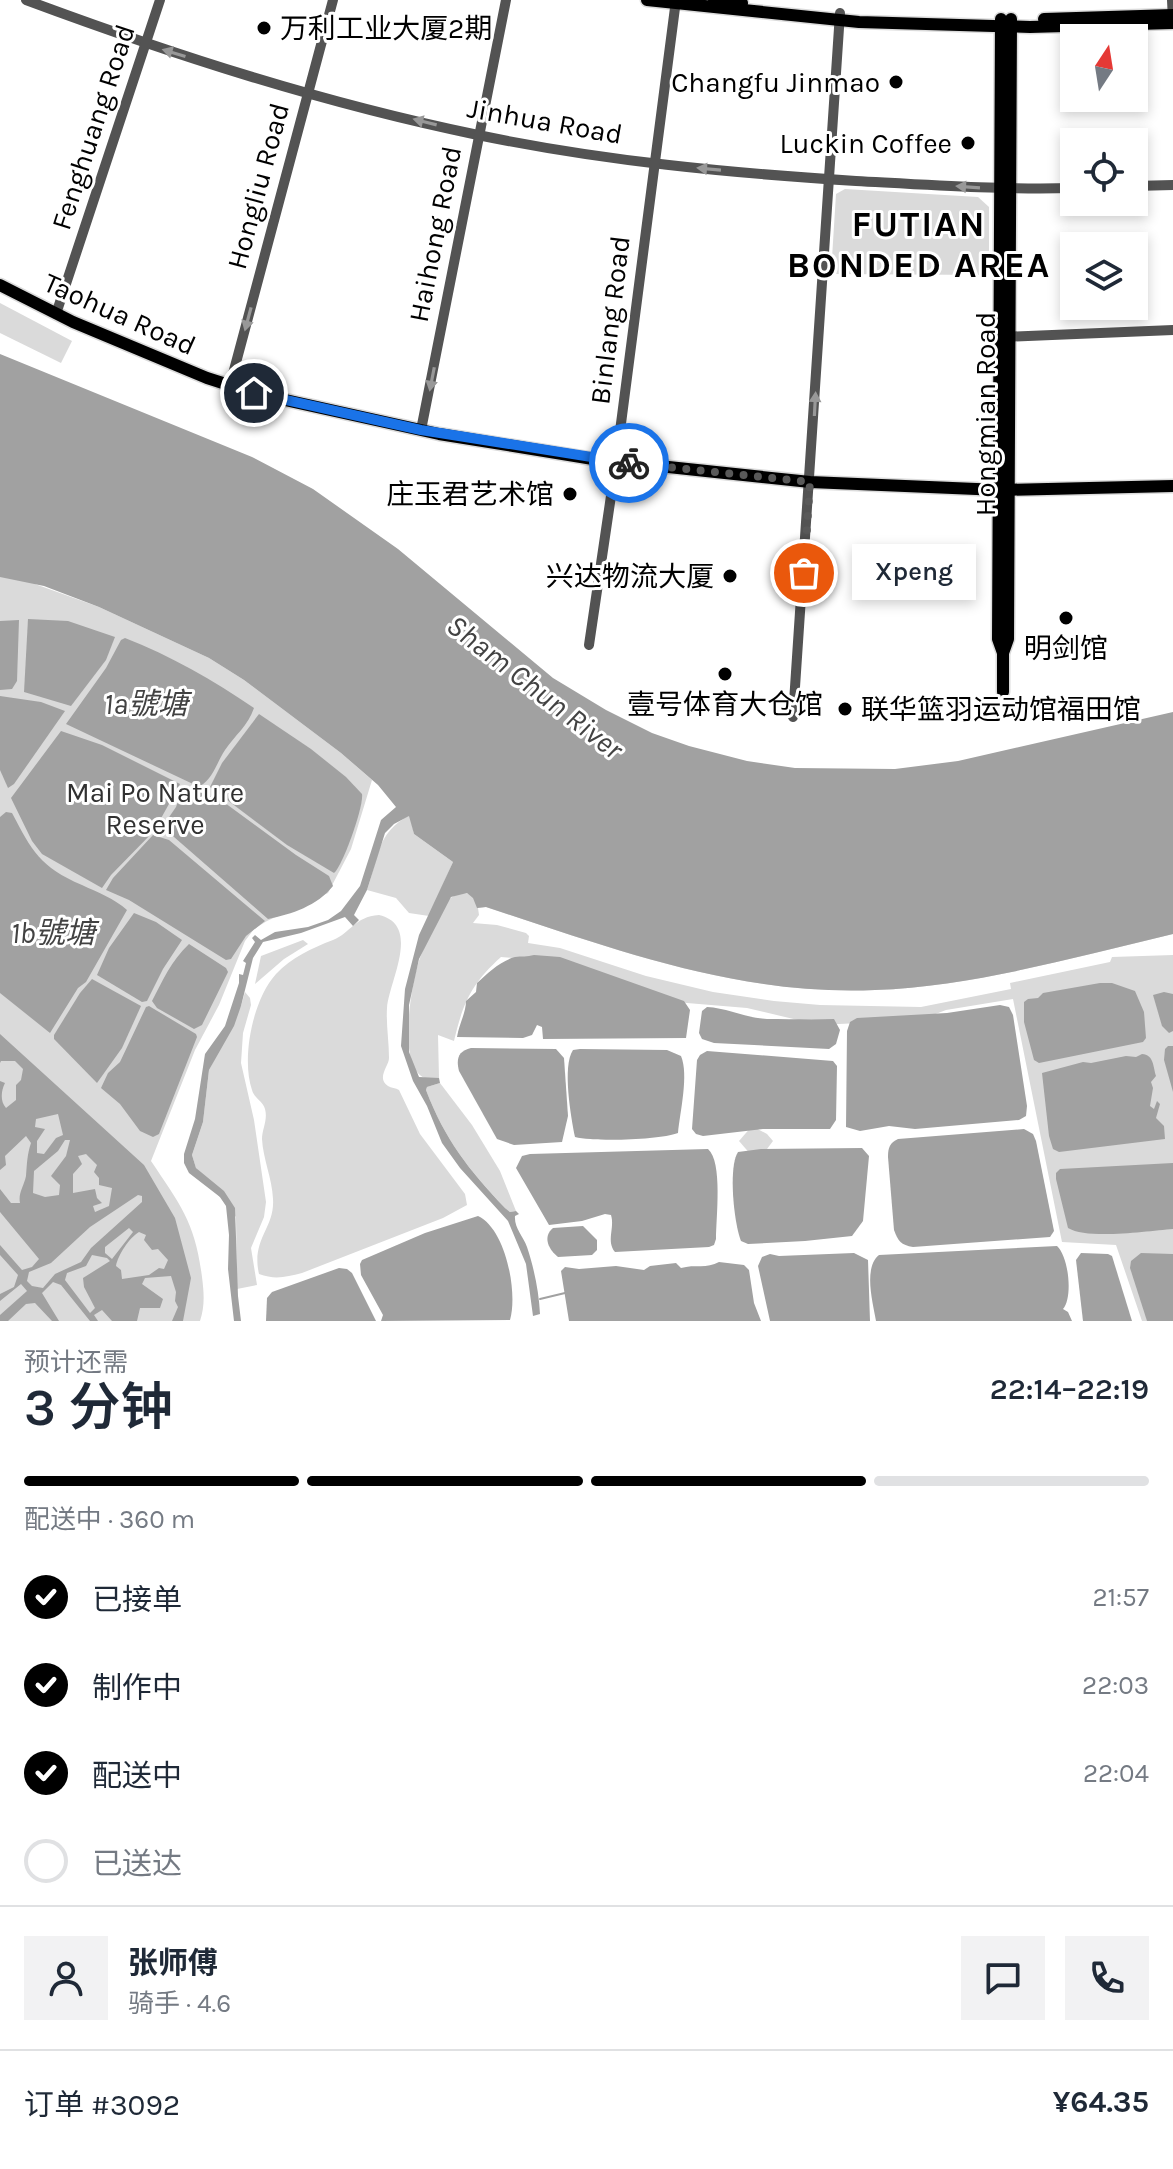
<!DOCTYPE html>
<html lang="zh">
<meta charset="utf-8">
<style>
:root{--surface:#fff;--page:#f2f2f3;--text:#1f2937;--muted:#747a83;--line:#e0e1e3;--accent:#000}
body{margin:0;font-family:Karla,"Noto Sans SC",sans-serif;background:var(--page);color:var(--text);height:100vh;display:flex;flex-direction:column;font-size:30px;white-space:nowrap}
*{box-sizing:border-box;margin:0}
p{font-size:26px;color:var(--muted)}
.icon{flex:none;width:44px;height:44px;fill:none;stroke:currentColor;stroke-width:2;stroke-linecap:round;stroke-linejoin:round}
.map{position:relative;height:1321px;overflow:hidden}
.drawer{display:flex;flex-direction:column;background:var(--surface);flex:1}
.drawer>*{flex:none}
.needle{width:52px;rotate:12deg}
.controls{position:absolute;left:1060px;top:24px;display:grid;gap:16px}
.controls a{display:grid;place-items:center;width:88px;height:88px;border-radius:0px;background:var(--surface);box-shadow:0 4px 12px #0003;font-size:40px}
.pin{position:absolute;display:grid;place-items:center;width:68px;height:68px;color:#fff;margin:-34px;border:4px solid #fff;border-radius:50%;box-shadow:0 2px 8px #0007}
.courier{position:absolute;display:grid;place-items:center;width:80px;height:80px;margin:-40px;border:6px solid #1a73e8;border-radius:50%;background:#fff;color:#222;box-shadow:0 2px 10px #0007}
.bubble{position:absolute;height:56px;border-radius:0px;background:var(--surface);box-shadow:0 4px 12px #0003;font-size:26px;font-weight:600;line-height:56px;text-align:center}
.overview em{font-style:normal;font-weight:600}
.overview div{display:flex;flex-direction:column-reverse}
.overview{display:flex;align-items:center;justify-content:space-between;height:136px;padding:0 24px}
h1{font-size:52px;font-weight:600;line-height:60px}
.bar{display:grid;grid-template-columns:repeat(4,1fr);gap:12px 8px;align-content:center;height:96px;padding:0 24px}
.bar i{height:10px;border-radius:6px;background:var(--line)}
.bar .active{background:var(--accent)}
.bar p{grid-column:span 4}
.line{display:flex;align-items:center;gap:20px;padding:0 24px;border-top:2px solid var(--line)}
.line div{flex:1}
.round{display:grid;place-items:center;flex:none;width:84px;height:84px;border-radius:0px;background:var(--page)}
ol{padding:0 24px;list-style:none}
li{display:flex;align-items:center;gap:24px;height:88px}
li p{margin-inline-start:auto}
li .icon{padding:8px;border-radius:50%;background:var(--accent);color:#fff;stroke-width:4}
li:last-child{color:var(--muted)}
li i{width:44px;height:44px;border:4px solid var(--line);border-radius:50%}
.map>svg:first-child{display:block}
.green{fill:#dadada}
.water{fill:#a1a1a1;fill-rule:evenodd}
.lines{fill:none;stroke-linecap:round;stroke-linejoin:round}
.stream{stroke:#a1a1a1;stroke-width:2}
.major-casing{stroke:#dbdbdb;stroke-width:15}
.minor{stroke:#535353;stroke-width:10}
.major{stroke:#000;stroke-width:12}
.oneway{fill:#989898}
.done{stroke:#595959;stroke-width:8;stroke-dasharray:0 14.4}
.route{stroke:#1a73e8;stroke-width:10}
.poi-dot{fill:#000;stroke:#fff;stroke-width:3}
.labels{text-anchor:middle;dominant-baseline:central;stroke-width:6;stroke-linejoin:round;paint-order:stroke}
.poi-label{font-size:28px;fill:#000;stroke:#fff;text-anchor:end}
.street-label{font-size:28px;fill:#000;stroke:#fff}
.park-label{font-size:28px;fill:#313131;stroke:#fff}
.water-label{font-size:30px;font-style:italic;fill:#424242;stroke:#fff}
.district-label{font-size:36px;font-weight:bold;letter-spacing:2px;fill:#000;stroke:#fff}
</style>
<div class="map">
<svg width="1173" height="1321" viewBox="0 0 1173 1321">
<rect width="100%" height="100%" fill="#fff"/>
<!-- green -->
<g class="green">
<polygon points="845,189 978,197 989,207 989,275 831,274 836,194"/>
<polygon points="0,303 72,341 61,363 0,333"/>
<path d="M0,468L35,584L99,607L209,658L244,680L341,753L372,780L351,849L328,893L267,921L254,929L245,941L219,1005L195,1050L151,1161C181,1206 195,1222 202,1277C204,1293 205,1306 200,1321H0Z"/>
<path d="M410,815L414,834L453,862L429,916L409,913L396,898L367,890C379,857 376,833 410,815Z"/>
<path d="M463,893L1173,934C1075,957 976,986 875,990C739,996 613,949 486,907L478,908L479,915L473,923L497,925L526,933L529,936L528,943L560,948L646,976L713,992L774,1001L820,1005L921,1007L1011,989L1010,983L1110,962L1112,957L1173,955V1321H1142L1116,1245L1062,1242L1013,999L946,1010L920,1020L819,1025L747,1008L675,1002L536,960L501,957C471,984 463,1003 454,1041L438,1035L439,1078C392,1091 411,988 418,964C422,950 430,937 436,924C440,916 444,902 452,897C455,895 459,894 463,893Z"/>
<path d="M379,915C422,925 389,981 387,1008C386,1025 389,1041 389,1058C389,1066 376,1078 388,1086C391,1088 396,1088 399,1090L420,1134L465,1194L467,1205L443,1218L302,1273C286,1277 275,1280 259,1274C251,1239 275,1228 273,1199C272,1178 263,1159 262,1139C262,1129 268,1120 265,1109C263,1101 254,1098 252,1090C241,1058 253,999 276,974C291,958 312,948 333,940C352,932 354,917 379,915Z"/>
<polygon points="303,940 308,944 284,959 255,984 261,956"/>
<polygon points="245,992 250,998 251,1005 243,1033 241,1063 254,1120 266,1202 264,1217 251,1248 257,1285 237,1289 236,1217 196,1168 192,1155 203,1122 209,1070 241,1006"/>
<path d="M440,1083L472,1125L500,1171L516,1211L510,1212L505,1208C469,1170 445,1140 426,1090L427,1087Z"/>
<polygon points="752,1126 767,1134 773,1141 764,1153 752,1156 739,1141"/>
</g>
<!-- water -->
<g class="water">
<path d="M0,354L252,457L313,489L398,549L553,678L606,710L652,733L689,746L747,761L795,768L895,769L958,761L1173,712V934C1075,957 976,986 875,990C739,996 613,949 486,907L477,908L473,898L467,893L451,897L419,959L409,1005V1052L419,1077L439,1078L440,1083L427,1087L426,1090C445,1140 469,1170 505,1208L510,1212L516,1211L519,1214L515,1216C514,1228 523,1236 527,1247C534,1268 539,1292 540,1314L533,1316L526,1264L508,1221L460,1168L442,1143L427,1106L413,1081L401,1046L405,989L419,935L453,862L414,834L409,816L394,824L385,833L367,890L354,915L359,920L353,926L345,917L301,933L263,942L253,958L241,1006L234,1026L209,1070L203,1122L192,1155L196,1168L224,1191L235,1208L238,1296L241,1321H234L228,1269L229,1235L226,1206L220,1197L189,1173L184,1163V1154L195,1119L205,1054L225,1026L239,983V974L243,975L246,963L243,961L255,942L252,938L255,935L261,940L275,932L308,927L328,920L341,911L360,886L381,820L396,807L378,785L341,753L244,680L209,658L99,607L44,586L0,577Z"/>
<polygon points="28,619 68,621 115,637 106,660 71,706 24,692"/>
<polygon points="19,620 17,681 12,689 0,690 0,621"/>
<path d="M125,638C171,656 213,680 254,708C248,726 235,735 225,750C217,762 213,779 200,786L193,784L66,724L106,668L121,640Z"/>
<polygon points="0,696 41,702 65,711 14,784 8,788 0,770"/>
<path d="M259,714L311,749L346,777L362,794C364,806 343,865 334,873L287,845L210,787L222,763Z"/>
<polygon points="61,731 102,745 180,784 154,831 111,875 102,888 42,854 32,841 11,798"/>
<path d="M188,787L225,803L296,855L329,876L333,886C317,906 292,914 268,919L166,830L165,823L176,807L183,788Z"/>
<path d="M6,812L12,813C32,851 40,867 82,885C97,892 115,899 127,910L86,982L78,988L50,1033L0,993V817Z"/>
<polygon points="153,835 169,840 265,921 246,936 231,959 226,960 129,900 106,890 113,878"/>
<polygon points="134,913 156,922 182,940 163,969 147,1001 142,1002 97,975 109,948"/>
<path d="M189,944L226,968L228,972L202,1025L194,1029L157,1008L152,1001C163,980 171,961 189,944Z"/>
<path d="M534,955L560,957L684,1001L690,1010L686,1038L543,1039L542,1027L537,1025L532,1035L523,1038L457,1037C459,1024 466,1013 466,1001L476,992L477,983C488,973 500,961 515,957C522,956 527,957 534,955Z"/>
<polygon points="92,979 141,1006 122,1048 97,1083 54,1039 54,1035 80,993"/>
<polygon points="1100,983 1112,983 1135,991 1144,1012 1146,1038 1143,1042 1039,1063 1034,1060 1024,1022 1024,1002 1028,999 1038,998 1043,993"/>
<polygon points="1164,992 1173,994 1173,1031 1169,1033 1162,1026 1153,995"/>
<polygon points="1000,1005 1009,1007 1013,1015 1027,1106 1026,1116 1019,1120 915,1129 889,1126 860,1131 846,1127 847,1031 850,1022 857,1018 947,1013"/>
<polygon points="149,1006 196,1034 197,1037 159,1134 153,1137 140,1131 120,1104 101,1088 108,1073 120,1062 146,1007"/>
<path d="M707,1007C727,1008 746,1018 767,1019C788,1019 811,1020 834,1019L840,1030L836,1044L829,1049L714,1043L702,1039L699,1033L702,1011Z"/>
<path d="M0,1034L144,1165L175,1218L191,1278L183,1321H172L178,1307L175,1301L176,1292L171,1276L145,1278L142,1284L163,1299L160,1308H140L137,1321H112L102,1310L94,1315L98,1321H90L61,1285L53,1282L42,1293L59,1321H52L35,1303L26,1304L8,1321H0V1315L27,1291L21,1284L0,1301V1294L14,1287L18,1275L0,1255V1245L22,1270L32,1267L39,1259L0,1212V1189L11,1203H20C18,1193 24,1186 26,1176C27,1164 27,1155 31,1143L26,1136L5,1156L6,1165L0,1170V1081L5,1083C1,1091 0,1101 6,1108L16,1100V1085L21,1080L23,1069L15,1061H1L0,1063ZM58,1114L63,1135L56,1138L44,1154L37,1153V1141L45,1129L35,1127L36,1119ZM65,1140H70L66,1156L51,1176L60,1185L59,1195L45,1197L33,1193L34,1171L58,1151ZM86,1154L97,1165L94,1172L99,1178V1185L112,1188L109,1206L95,1212L93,1206L102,1203L97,1198L95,1189L73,1193V1174L82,1164L78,1156ZM138,1195L142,1196V1202L91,1248L81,1262L55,1274L43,1288L32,1286L27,1281L29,1272L51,1263L90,1227ZM129,1228L133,1232L112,1259L105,1253V1247ZM139,1232L146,1235L144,1240L152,1250L158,1249L168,1260L164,1269L159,1268L149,1275L122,1279L121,1270L116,1266C118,1255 129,1238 139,1232ZM92,1255L107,1258L110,1261L83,1278L84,1287L95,1308L90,1313L65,1280L67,1273L86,1266Z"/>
<polygon points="1168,1046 1173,1046 1173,1092 1164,1060 1165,1049"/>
<path d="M471,1048L556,1049L564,1058L568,1116L562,1142L514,1145L497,1139L459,1071C456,1059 458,1051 471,1048Z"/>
<path d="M580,1049L667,1050L681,1056C689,1075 680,1112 678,1133C659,1140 595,1142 575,1137C571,1117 562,1066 573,1050Z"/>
<polygon points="707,1051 833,1061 837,1066 836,1120 830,1129 763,1129 703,1136 696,1134 692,1129 697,1060 700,1055"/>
<path d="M1142,1054C1154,1055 1153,1066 1156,1076L1151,1082L1153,1088L1150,1106L1154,1109L1157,1101L1160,1104L1156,1118L1164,1126L1165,1139L1059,1152L1053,1149L1049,1136L1042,1073L1083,1062L1091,1063L1126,1056L1136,1057Z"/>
<path d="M1024,1129L1033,1134L1036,1141L1054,1231L1050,1237L913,1247C901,1245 898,1241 894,1230L888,1157C888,1147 890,1143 898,1139Z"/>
<path d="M862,1148L869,1156L863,1221L852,1236L805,1241L748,1244L741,1241C734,1224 728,1167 738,1152L761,1149Z"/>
<path d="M708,1149C723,1162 716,1218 716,1239L714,1245L709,1247L615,1252C606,1241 615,1228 611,1215L605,1214L582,1221L549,1225L516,1168L522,1156L530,1154Z"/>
<path d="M1173,1163V1229C1147,1231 1088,1240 1068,1228L1056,1179V1173L1060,1169Z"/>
<path d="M478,1216C506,1229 518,1293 510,1320L381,1321L383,1315L361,1275L360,1264L362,1260L425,1233Z"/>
<path d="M583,1226L597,1240V1250L592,1255L558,1257C549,1250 542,1237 553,1228Z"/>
<path d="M1057,1246C1069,1257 1073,1298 1063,1309L1068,1312L1072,1321H876C873,1303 863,1268 879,1255Z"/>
<polygon points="854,1253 868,1260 870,1321 770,1321 758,1266 762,1257 770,1254 779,1256"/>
<polygon points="1081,1253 1108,1254 1112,1256 1132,1321 1083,1321 1076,1260"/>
<polygon points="1141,1253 1173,1254 1173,1321 1147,1321 1130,1268 1131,1261"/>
<path d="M719,1262L744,1265L749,1270L754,1303L761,1321H569L561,1271L565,1267L579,1269L616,1266L644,1270L650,1266L676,1263L681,1268C695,1264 707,1269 719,1262Z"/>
<polygon points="339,1268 347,1269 352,1273 376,1321 266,1321 267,1298 272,1292"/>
</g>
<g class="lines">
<!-- stream -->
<polyline class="stream" points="540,1299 565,1293"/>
<!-- major casing -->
<g class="major-casing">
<g id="major">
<polyline points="647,0 859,22 1030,27 1173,23"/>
<polyline points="714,0 742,3"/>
<polyline points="1001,19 998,639 1003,653"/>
<polyline points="1044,19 1173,15"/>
<polyline points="0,285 73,322 207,378 254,393 439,434 593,459 810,482 1000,490 1173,486"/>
<polyline points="1003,692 1003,653 1008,639 1011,19"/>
</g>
</g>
<!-- minor -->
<g class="minor">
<path d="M26,0C174,55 323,103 478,135C603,161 730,173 856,181C929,185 1001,190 1074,188"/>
<polyline points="1172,0 1173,20"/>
<polyline points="1134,186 1173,185"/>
<polyline points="56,314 160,0"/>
<polyline points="1002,337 1173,330"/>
<polyline points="230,385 333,0"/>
<polyline points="421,430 506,0"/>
<polyline points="589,645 616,462 676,0"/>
<polyline points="793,717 840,13"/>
</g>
<!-- major -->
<use href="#major" class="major"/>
</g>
<!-- one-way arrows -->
<defs><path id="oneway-solid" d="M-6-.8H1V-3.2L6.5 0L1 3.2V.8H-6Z" transform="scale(2)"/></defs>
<g class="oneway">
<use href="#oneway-solid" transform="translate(174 53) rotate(-163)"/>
<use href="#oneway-solid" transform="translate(425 122) rotate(-166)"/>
<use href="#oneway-solid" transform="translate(709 169) rotate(-175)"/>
<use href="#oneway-solid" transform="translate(968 187) rotate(-176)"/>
<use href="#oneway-solid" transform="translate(248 319) rotate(105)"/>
<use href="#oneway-solid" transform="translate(432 379) rotate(101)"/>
<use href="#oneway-solid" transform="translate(815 404) rotate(-87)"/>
</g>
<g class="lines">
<!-- done -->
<polyline class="done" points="629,463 810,482 804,573"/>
<!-- route -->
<polyline class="route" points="254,393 421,430 629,463"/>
</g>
<!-- markers -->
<g class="poi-dot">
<circle cx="264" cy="28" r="8"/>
<circle cx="896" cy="82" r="8"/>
<circle cx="968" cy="143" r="8"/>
<circle cx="570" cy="494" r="8"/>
<circle cx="730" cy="576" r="8"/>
<circle cx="1066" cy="618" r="8"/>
<circle cx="725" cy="674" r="8"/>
<circle cx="845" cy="709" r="8"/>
</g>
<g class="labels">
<!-- poi labels -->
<g class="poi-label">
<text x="280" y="28" text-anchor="start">万利工业大厦2期</text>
<text x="880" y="82">Changfu Jinmao</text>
<text x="952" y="143">Luckin Coffee</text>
<text x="554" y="494">庄玉君艺术馆</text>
<text x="714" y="576">兴达物流大厦</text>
<text x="1066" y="648" text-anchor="middle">明剑馆</text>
<text x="725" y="704" text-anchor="middle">壹号体育大仓馆</text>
<text x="861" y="709" text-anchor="start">联华篮羽运动馆福田馆</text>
</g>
<!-- street labels -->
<g class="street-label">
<text transform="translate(545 121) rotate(10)">Jinhua Road</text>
<text transform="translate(93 127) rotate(-72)">Fenghuang Road</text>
<text transform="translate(258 186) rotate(-75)">Hongliu Road</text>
<text transform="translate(435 234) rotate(-79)">Haihong Road</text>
<text transform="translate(120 314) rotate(24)">Taohua Road</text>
<text transform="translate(610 320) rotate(-83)">Binlang Road</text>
<text transform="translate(985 414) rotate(-90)">Hongmian Road</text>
</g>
<!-- park labels -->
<g class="park-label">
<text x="155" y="792">Mai Po Nature<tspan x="155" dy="32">Reserve</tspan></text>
</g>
<!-- water labels -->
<g class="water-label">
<text transform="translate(535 687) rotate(38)">Sham Chun River</text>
<text x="146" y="704">1a號塘</text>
<text x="53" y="933">1b號塘</text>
</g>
<!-- district labels -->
<g class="district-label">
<text x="919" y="224">FUTIAN<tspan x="919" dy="41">BONDED AREA</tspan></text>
</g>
</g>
</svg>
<div class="controls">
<a><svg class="needle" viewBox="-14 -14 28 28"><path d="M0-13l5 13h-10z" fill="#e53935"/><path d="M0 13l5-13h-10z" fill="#747a83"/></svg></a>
<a><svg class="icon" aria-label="locate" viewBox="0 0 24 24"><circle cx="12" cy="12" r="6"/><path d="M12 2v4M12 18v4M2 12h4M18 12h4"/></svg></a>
<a><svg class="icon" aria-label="layers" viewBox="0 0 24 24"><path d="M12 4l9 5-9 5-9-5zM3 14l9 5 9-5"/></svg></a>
</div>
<div class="pin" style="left:804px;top:573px;background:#ea580c"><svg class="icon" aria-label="bag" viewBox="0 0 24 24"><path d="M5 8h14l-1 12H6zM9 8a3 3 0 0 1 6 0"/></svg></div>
<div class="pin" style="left:254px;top:393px;background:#1f2937"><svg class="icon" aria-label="home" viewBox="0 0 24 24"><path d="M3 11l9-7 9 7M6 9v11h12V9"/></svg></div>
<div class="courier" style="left:629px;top:463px"><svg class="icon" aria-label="bike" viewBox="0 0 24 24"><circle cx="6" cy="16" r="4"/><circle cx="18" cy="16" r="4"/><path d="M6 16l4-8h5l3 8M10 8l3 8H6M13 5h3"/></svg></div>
<div class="bubble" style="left:852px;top:544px;width:124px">Xpeng</div>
</div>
<section class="drawer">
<div class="overview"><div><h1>3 分钟</h1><p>预计还需</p></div><em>22:14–22:19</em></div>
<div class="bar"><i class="active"></i><i class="active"></i><i class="active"></i><i></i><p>配送中 · 360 m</p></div>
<ol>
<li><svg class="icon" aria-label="check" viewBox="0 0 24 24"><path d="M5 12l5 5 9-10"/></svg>已接单<p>21:57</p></li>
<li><svg class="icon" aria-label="check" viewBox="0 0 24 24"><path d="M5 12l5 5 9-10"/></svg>制作中<p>22:03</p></li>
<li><svg class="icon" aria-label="check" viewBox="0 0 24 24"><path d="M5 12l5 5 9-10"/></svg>配送中<p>22:04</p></li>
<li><i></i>已送达</li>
</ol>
<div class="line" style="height:144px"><a class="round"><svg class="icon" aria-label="person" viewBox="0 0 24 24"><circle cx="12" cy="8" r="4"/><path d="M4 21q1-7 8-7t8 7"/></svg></a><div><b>张师傅</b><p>骑手 · 4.6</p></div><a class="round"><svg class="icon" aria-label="chat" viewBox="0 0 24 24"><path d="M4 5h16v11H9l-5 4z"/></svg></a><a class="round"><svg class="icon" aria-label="phone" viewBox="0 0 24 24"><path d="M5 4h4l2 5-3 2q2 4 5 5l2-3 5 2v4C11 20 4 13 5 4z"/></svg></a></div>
<div class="line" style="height:104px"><div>订单 #3092</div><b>¥64.35</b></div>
</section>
